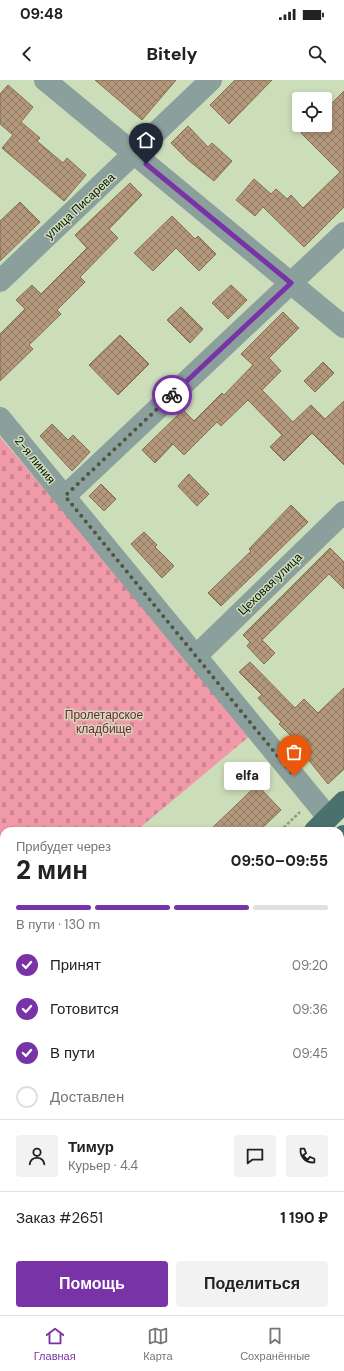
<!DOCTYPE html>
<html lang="ru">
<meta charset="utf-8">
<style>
:root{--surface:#fff;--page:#f2f2f2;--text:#222;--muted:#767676;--line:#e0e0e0;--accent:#7833a6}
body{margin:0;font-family:"DM Sans",sans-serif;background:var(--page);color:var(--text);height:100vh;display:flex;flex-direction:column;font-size:15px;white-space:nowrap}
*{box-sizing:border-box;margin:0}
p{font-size:13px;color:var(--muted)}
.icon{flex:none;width:22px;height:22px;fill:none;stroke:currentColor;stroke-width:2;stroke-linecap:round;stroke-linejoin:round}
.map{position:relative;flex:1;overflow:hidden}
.panel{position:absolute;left:0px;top:747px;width:344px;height:488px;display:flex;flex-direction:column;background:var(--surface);border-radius:12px 12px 0 0;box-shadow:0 2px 6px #0003}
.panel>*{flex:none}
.fabs{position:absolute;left:292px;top:12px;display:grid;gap:8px}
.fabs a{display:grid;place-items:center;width:40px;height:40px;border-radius:4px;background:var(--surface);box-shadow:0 2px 6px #0003;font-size:20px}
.pin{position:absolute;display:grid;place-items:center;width:34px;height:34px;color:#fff;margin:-41px -17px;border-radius:50% 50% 50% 0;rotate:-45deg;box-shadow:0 0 4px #0007}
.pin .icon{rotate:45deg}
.courier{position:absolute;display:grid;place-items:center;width:40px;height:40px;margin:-20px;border:3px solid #7833a6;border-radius:50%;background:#fff;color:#222;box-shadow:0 1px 5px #0007}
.bubble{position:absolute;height:28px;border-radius:4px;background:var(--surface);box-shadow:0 2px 6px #0003;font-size:13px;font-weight:800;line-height:28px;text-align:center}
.summary em{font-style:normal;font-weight:800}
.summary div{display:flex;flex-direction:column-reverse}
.summary{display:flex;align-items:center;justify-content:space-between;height:68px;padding:0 16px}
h1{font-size:26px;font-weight:800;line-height:30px}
.bar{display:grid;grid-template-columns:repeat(4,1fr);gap:6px 4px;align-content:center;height:48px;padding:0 16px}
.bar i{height:5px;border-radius:3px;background:var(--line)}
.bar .selected{background:var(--accent)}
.bar p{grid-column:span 4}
.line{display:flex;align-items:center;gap:10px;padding:0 16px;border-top:1px solid var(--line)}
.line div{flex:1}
.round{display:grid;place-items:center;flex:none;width:42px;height:42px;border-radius:4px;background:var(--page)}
ol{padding:0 16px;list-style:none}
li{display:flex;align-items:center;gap:12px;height:44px}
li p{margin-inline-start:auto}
li .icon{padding:4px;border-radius:50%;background:var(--accent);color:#fff;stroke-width:4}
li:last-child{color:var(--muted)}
li i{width:22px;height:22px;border:2px solid var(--line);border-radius:50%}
.primary-button{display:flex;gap:8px;margin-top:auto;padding:8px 16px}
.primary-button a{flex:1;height:46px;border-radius:4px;background:var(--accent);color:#fff;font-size:16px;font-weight:800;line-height:46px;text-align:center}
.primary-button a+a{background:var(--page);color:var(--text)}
.status{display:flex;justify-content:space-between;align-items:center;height:28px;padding:0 20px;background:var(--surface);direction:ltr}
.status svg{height:11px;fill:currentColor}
header{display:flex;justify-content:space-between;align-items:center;height:52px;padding:0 16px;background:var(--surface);font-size:18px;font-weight:800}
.tab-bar{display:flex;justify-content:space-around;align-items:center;height:56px;border-top:1px solid var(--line);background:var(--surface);font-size:11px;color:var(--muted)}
.tab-bar a{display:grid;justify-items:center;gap:2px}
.tab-bar .selected{color:var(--accent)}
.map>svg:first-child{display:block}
.industrial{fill:url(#industrial-grid)}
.cemetery{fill:url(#cemetery-stones)}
.building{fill:url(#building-cross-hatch);stroke:#856c50}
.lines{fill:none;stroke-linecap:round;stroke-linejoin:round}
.path{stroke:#8d9a7f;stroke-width:2.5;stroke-dasharray:3 2;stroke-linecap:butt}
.minor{stroke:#8b9f9d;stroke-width:22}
.major{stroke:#4a716d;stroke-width:22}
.done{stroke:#4d5643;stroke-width:4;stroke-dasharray:0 7.2}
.route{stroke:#7833a6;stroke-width:5}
.labels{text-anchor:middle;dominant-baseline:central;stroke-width:3;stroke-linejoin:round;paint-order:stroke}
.street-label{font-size:12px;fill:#090e04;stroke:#ccddb9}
.park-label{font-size:12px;fill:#841c3b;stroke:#ccddb9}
</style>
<div class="status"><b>09:48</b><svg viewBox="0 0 49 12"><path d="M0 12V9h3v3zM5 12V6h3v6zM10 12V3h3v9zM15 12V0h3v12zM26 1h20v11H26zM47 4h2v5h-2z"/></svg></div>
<header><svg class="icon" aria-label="back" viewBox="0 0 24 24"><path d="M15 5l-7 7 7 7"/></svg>Bitely<svg class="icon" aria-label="search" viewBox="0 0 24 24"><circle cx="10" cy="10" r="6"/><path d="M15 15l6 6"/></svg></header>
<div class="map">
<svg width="344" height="1235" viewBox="0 0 344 1235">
<defs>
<pattern id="industrial-grid" width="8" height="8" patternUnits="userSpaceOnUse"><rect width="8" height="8" fill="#c1d6ab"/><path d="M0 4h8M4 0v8" fill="none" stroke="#a4b692"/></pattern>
<pattern id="cemetery-stones" width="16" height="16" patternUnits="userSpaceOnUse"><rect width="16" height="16" fill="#f09aa9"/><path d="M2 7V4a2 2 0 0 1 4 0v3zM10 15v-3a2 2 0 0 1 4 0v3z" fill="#cc8490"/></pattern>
<pattern id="building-cross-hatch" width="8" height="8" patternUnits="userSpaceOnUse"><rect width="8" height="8" fill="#b3987b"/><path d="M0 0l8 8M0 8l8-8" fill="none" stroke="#907a63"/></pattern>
</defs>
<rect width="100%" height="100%" fill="#ccddb9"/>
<!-- industrial -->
<g class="industrial">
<polygon points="4,870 4,904 0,900 0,874"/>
<polygon points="344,1050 344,1235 144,1235 148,1231 340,1231 340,1056"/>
</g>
<!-- cemetery -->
<polygon class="cemetery" points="0,357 252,654 136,751 4,751 4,870 0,874"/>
<!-- building -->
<g class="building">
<polygon points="95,0 176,0 142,40"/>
<polygon points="235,0 272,0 229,44 210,25"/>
<polygon points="8,5 33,27 21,42 40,58 37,61 63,83 67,78 86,95 64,121 2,68 13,55 0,44 0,14"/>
<polygon points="344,11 344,127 304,167 263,127 255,136 236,120 254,99 271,114 276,109 287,119 291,115 303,128 340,92 301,53 310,45 325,45 325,30"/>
<polygon points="188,46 208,67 212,63 232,81 214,101 188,80 171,63"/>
<polygon points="130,103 142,115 109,149 118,158 80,197 85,202 57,230 61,234 29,265 33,269 0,301 0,254 25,229 16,220 32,205 41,214 87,168 75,155"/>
<polygon points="20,122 40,142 0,181 0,141"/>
<polygon points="172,136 195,159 198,156 216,174 199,191 176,168 153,191 134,173"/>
<polygon points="231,205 247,220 228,239 212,223"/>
<polygon points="181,227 203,249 190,263 167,240"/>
<polygon points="283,232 299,248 269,278 281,291 262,310 293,342 311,325 325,339 344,321 344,385 312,353 284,381 270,367 282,355 248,320 221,346 217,342 184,375 173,364 155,383 142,370 183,330 194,341 222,313 224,315 253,285 241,274"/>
<polygon points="120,255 149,284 118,315 89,285"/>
<polygon points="323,282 334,293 315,312 304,301"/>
<polygon points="52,344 68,360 73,355 90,372 72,391 40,356"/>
<polygon points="189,394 209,414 197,426 178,406"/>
<polygon points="101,404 116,419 104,431 89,416"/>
<polygon points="291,425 308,442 221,526 208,513 251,471 249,469"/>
<polygon points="144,452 157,465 155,467 174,486 162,498 131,464"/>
<polygon points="330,468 344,482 344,509 329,494 262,560 275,573 264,584 247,566 250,562 243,555"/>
<polygon points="250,582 295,628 304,619 318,633 344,608 344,689 328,704 299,668 301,666 279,644 281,642 258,618 262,615 239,592"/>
<polygon points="257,705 281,730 259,751 209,751"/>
</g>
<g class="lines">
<!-- path -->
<g class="path">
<polyline points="280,751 300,732"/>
<polyline points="0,1014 4,1010"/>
</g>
<!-- minor -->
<g class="minor">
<polyline points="45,0 344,247"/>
<polyline points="0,201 211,0"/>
<polyline points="0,338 328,737"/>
<polyline points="65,416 344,153"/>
<polyline points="196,576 344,432"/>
<polyline points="0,1183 2,1184 4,1182"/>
<polyline points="340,1214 344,1213"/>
<polyline points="52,1231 56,1235"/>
<polyline points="0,1232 2,1235"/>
<polyline points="74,1235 78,1231"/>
<polyline points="171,1235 175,1231"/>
</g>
<!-- major -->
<g class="major">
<polyline points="315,751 344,722"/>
<polyline points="340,760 344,756"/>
<polyline points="0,1058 4,1054"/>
<polyline points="0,1095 4,1091"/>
</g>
</g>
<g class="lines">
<!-- done -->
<polyline class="done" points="172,315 65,416 294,696"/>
<!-- route -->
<polyline class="route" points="146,84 291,203 172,315"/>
</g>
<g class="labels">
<!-- street labels -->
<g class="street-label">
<text transform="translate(80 126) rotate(-43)">улица Писарева</text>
<text transform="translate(35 380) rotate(51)">2-я линия</text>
<text transform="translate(270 504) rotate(-44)">Цеховая улица</text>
</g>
<!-- park labels -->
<g class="park-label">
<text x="104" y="635">Пролетарское<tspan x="104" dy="14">кладбище</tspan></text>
</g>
</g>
</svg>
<div class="fabs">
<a><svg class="icon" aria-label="locate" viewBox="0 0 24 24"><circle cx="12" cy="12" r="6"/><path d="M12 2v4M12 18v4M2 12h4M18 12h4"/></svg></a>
</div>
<div class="pin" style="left:294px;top:696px;background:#ea580c"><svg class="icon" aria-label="bag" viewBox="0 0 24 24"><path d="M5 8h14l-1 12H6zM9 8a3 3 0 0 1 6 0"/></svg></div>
<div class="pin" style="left:146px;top:84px;background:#1f2937"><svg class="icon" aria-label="home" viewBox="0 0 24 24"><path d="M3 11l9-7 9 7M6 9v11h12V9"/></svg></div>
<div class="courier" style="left:172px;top:315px"><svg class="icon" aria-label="bike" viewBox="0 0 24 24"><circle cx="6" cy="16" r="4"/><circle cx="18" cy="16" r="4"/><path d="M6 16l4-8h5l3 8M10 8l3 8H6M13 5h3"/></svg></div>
<div class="bubble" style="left:224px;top:682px;width:46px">elfa</div>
<section class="panel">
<div class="summary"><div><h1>2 мин</h1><p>Прибудет через</p></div><em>09:50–09:55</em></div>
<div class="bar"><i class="selected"></i><i class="selected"></i><i class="selected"></i><i></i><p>В пути · 130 m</p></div>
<ol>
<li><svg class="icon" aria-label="check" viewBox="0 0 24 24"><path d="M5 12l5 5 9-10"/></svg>Принят<p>09:20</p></li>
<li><svg class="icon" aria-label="check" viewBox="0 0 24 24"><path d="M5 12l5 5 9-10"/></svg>Готовится<p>09:36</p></li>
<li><svg class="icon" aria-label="check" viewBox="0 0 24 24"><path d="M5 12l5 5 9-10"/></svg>В пути<p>09:45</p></li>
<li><i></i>Доставлен</li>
</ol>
<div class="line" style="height:72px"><a class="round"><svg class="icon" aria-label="person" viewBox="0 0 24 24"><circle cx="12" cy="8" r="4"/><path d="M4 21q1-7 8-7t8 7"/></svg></a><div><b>Тимур</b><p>Курьер · 4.4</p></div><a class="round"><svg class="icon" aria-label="chat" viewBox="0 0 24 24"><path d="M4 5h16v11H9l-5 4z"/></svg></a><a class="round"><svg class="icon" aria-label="phone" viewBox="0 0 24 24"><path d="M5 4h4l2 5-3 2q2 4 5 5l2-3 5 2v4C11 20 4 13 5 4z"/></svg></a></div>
<div class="line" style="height:52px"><div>Заказ #2651</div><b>1 190 ₽</b></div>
<div class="primary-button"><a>Помощь</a><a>Поделиться</a></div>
</section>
</div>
<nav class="tab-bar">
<a class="selected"><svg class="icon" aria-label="home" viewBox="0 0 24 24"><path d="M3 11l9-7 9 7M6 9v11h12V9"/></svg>Главная</a>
<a><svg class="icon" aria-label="map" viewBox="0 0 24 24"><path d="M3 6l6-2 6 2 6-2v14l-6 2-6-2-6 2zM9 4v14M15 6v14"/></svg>Карта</a>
<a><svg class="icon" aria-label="saved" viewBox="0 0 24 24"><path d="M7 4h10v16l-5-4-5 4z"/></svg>Сохранённые</a>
</nav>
